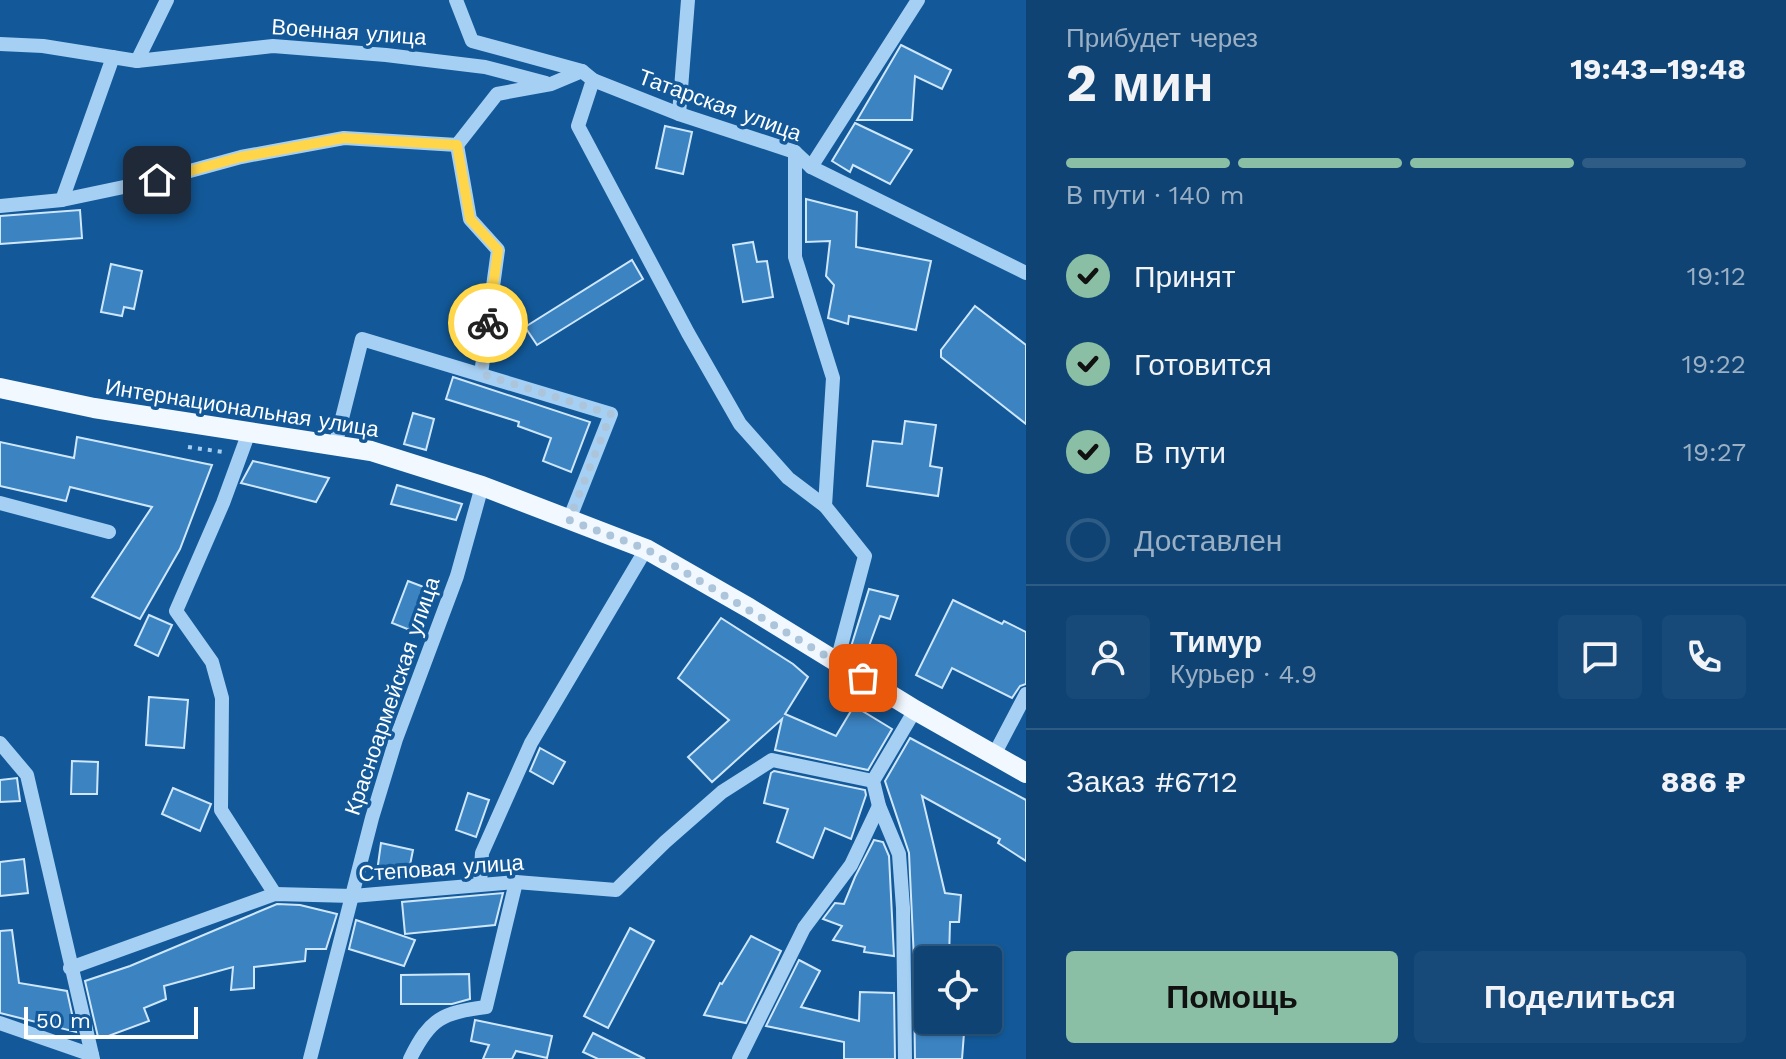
<!DOCTYPE html>
<html lang="ru">
<meta charset="utf-8">
<style>
:root{--surface:#0e4373;--page:#174a78;--text:#f1f3f6;--muted:#9bb0c4;--line:#2e5c85;--accent:#8abfa5}
body{margin:0;font-family:"Work Sans",sans-serif;background:var(--page);color:var(--text);height:100vh;display:flex;flex-direction:column;font-size:30px;white-space:nowrap}
*{box-sizing:border-box;margin:0}
p{font-size:26px;color:var(--muted)}
.icon{flex:none;width:44px;height:44px;fill:none;stroke:currentColor;stroke-width:2;stroke-linecap:round;stroke-linejoin:round}
.map{position:relative;flex:1;overflow:hidden}
.side{display:flex;flex-direction:column;background:var(--surface);width:760px}
.side>*{flex:none}
.controls{position:absolute;left:914px;top:946px;display:grid;gap:16px}
.controls a{display:grid;place-items:center;width:88px;height:88px;border-radius:8px;background:var(--surface);box-shadow:0 2px 6px #0004,0 0 0 2px var(--line);font-size:40px}
.scale{position:absolute;left:24px;bottom:20px;width:174px;box-sizing:border-box;padding-left:8px;border:4px solid #fff;border-top:0;font-size:22px;line-height:28px;white-space:nowrap;color:#fff;-webkit-text-stroke:6px #135999;paint-order:stroke}
.pin{position:absolute;display:grid;place-items:center;width:68px;height:68px;color:#fff;margin:-34px;border-radius:16px;box-shadow:0 4px 12px #0006}
.courier{position:absolute;display:grid;place-items:center;width:80px;height:80px;margin:-40px;border:6px solid #ffd54a;border-radius:50%;background:#fff;color:#222;box-shadow:0 2px 10px #0007}
.head em{font-style:normal;font-weight:700}
.head div{display:flex;flex-direction:column-reverse}
.head{display:flex;align-items:center;justify-content:space-between;height:136px;padding:0 40px}
h1{font-size:52px;font-weight:700;line-height:60px}
.bar{display:grid;grid-template-columns:repeat(4,1fr);gap:12px 8px;align-content:center;height:96px;padding:0 40px}
.bar i{height:10px;border-radius:6px;background:var(--line)}
.bar .on{background:var(--accent)}
.bar p{grid-column:span 4}
.line{display:flex;align-items:center;gap:20px;padding:0 40px;border-top:2px solid var(--line)}
.line div{flex:1}
.round{display:grid;place-items:center;flex:none;width:84px;height:84px;border-radius:8px;background:var(--page)}
ol{padding:0 40px;list-style:none}
li{display:flex;align-items:center;gap:24px;height:88px}
li p{margin-inline-start:auto}
li .icon{padding:8px;border-radius:50%;background:var(--accent);color:#111;stroke-width:4}
li:last-child{color:var(--muted)}
li i{width:44px;height:44px;border:4px solid var(--line);border-radius:50%}
.action{display:flex;gap:16px;margin-top:auto;padding:16px 40px}
.action a{flex:1;height:92px;border-radius:8px;background:var(--accent);color:#111;font-size:32px;font-weight:700;line-height:92px;text-align:center}
.action a+a{background:var(--page);color:var(--text)}
main{display:flex;flex:1;min-height:0}
.map>svg:first-child{display:block}
.building{fill:#3c83c1;stroke:#cee7fd;stroke-width:2}
.lines{fill:none;stroke-linecap:round;stroke-linejoin:round}
.path{stroke:#a6d0f3;stroke-width:4;stroke-dasharray:4 6;stroke-linecap:butt}
.minor{stroke:#a6d0f3;stroke-width:14}
.major{stroke:#f2f8ff;stroke-width:20}
.done{stroke:#acc5db;stroke-width:8;stroke-dasharray:0 14.4}
.route{stroke:#ffd54a;stroke-width:10}
.labels{text-anchor:middle;dominant-baseline:central;stroke-width:7;stroke-linejoin:round;paint-order:stroke}
.street-label{font-size:22px;fill:#fff;stroke:#135999}
</style>
<main>
<div class="map">
<svg width="1026" height="1059" viewBox="0 0 1026 1059">
<rect width="100%" height="100%" fill="#135999"/>
<!-- building -->
<g class="building">
<polygon points="901,45 951,70 942,89 915,76 912,120 857,120"/>
<polygon points="855,123 912,150 890,184 853,165 850,172 832,161"/>
<polygon points="665,126 692,132 683,174 656,168"/>
<polygon points="806,199 857,212 856,247 931,261 916,330 849,316 848,324 828,318 834,285 826,276 830,241 806,242"/>
<polygon points="80,210 82,238 0,244 0,216"/>
<polygon points="753,242 757,262 767,261 773,297 743,302 733,245"/>
<polygon points="632,260 643,279 537,345 525,327"/>
<polygon points="111,264 142,271 134,309 124,307 122,316 101,312"/>
<polygon points="975,306 1026,345 1026,424 941,357 941,350"/>
<polygon points="453,377 590,422 571,472 543,461 551,438 518,426 519,422 446,399"/>
<polygon points="413,413 434,419 426,450 404,444"/>
<polygon points="905,421 936,425 930,466 942,468 938,496 867,486 873,441 902,444"/>
<polygon points="77,437 212,465 180,549 140,619 92,597 152,507 70,487 66,501 0,486 0,442 74,458"/>
<polygon points="253,461 329,478 316,502 241,483"/>
<polygon points="397,485 462,504 456,520 391,504"/>
<polygon points="408,581 437,592 420,634 392,623"/>
<polygon points="869,589 898,596 890,619 880,616 865,657 850,650"/>
<polygon points="953,600 1002,624 1004,621 1026,632 1026,684 1020,686 1012,698 952,668 942,688 916,675"/>
<polygon points="149,615 172,625 158,656 135,645"/>
<polygon points="721,618 793,664 808,677 785,714 836,736 854,706 892,729 868,770 775,750 782,719 712,782 688,757 729,720 678,678"/>
<polygon points="149,697 188,700 184,748 146,745"/>
<polygon points="910,738 1026,800 1026,861 998,843 1000,839 922,796 945,893 961,895 959,922 950,922 949,960 914,960 909,853 885,781"/>
<polygon points="540,748 565,762 553,784 530,771"/>
<polygon points="72,761 98,762 97,794 71,794"/>
<polygon points="774,771 865,790 866,795 851,839 825,828 813,858 777,842 788,809 764,803 771,773"/>
<polygon points="17,778 20,801 0,802 0,780"/>
<polygon points="173,788 211,804 200,831 162,814"/>
<polygon points="468,793 489,800 476,837 456,830"/>
<polygon points="874,840 883,842 889,856 894,956 864,952 865,947 833,940 842,926 823,919 835,903 844,904 855,877"/>
<polygon points="381,843 413,850 407,880 376,879"/>
<polygon points="24,859 28,893 0,896 0,862"/>
<polygon points="503,893 495,925 405,934 402,902"/>
<polygon points="277,904 300,905 337,914 326,949 306,949 305,961 254,967 254,988 231,990 233,967 164,986 166,999 144,1008 149,1021 103,1038 98,1037 85,981 130,966"/>
<polygon points="356,920 415,940 404,966 349,949"/>
<polygon points="630,928 654,941 608,1028 584,1016"/>
<polygon points="12,930 19,983 67,991 76,1032 0,1013 0,931"/>
<polygon points="751,936 781,951 746,1023 704,1015 720,983 722,984"/>
<polygon points="799,960 820,971 801,1007 859,1021 860,992 894,993 895,1059 844,1059 844,1042 766,1026"/>
<polygon points="469,974 470,999 452,1004 401,1004 401,975"/>
<polygon points="914,993 928,993 928,1020 965,1020 962,1059 915,1059"/>
<polygon points="475,1020 552,1036 547,1058 516,1051 512,1059 483,1059 489,1045 471,1041"/>
<polygon points="593,1033 645,1059 598,1059 583,1052"/>
</g>
<g class="lines">
<!-- path -->
<polyline class="path" points="188,447 223,452"/>
<!-- minor -->
<g class="minor">
<polyline points="456,0 472,41 582,71 593,80 679,114 795,152 811,167 1026,273"/>
<polyline points="0,44 43,46 137,61 273,46 386,55 485,67 546,83"/>
<polyline points="137,61 167,0"/>
<polyline points="593,80 578,126 688,333 740,424 788,478 825,506"/>
<polyline points="679,114 688,0"/>
<polyline points="457,145 470,219 498,250 481,374"/>
<polyline points="795,152 795,257 833,378 825,506 865,556 837,661"/>
<polyline points="811,167 918,0"/>
<polyline points="62,200 113,57"/>
<polyline points="0,206 62,200 157,180 241,157 344,138 457,145 497,94 551,84 582,71"/>
<polyline points="249,432 223,503 176,611 212,662 222,698 221,810 275,894"/>
<polyline points="335,446 362,339 611,414 569,520"/>
<polyline points="0,503 109,532"/>
<polyline points="0,743 27,775 93,1059"/>
<polyline points="994,755 1026,694"/>
<polyline points="480,884 482,853 531,743 646,549"/>
<polyline points="70,968 275,894 353,896 516,882 616,890 665,842 722,792 772,760 873,781"/>
<polyline points="0,1023 92,1055"/>
<polyline points="310,1059 372,818 396,739 457,576 482,486"/>
<path d="M410,1059C430,1018 442,1013 486,1007L516,882"/>
<polyline points="739,1059 804,928 851,865 879,806"/>
<polyline points="905,1059 903,908 899,854 879,806 873,781 915,710"/>
</g>
<!-- major -->
<polyline class="major" points="0,388 94,408 371,451 482,486 646,549 749,608 915,710 1026,773"/>
</g>
<g class="lines">
<!-- done -->
<polyline class="done" points="488,323 481,374 611,414 569,520 646,549 863,678"/>
<!-- route -->
<polyline class="route" points="157,180 241,157 344,138 457,145 470,219 498,250 488,323"/>
</g>
<g class="labels">
<!-- street labels -->
<g class="street-label">
<text transform="translate(349 32) rotate(4)">Военная улица</text>
<text transform="translate(720 105) rotate(20)">Татарская улица</text>
<text transform="translate(242 408) rotate(9)">Интернациональная улица</text>
<text transform="translate(392 696) rotate(-71)">Красноармейская улица</text>
<text transform="translate(441 868) rotate(-4)">Степовая улица</text>
</g>
</g>
</svg>
<div class="controls">
<a><svg class="icon" aria-label="locate" viewBox="0 0 24 24"><circle cx="12" cy="12" r="6"/><path d="M12 2v4M12 18v4M2 12h4M18 12h4"/></svg></a>
</div>
<div class="scale">50 m</div>
<div class="pin" style="left:863px;top:678px;background:#ea580c"><svg class="icon" aria-label="bag" viewBox="0 0 24 24"><path d="M5 8h14l-1 12H6zM9 8a3 3 0 0 1 6 0"/></svg></div>
<div class="pin" style="left:157px;top:180px;background:#1f2937"><svg class="icon" aria-label="home" viewBox="0 0 24 24"><path d="M3 11l9-7 9 7M6 9v11h12V9"/></svg></div>
<div class="courier" style="left:488px;top:323px"><svg class="icon" aria-label="bike" viewBox="0 0 24 24"><circle cx="6" cy="16" r="4"/><circle cx="18" cy="16" r="4"/><path d="M6 16l4-8h5l3 8M10 8l3 8H6M13 5h3"/></svg></div>
</div>
<section class="side">
<div class="head"><div><h1>2 мин</h1><p>Прибудет через</p></div><em>19:43–19:48</em></div>
<div class="bar"><i class="on"></i><i class="on"></i><i class="on"></i><i></i><p>В пути · 140 m</p></div>
<ol>
<li><svg class="icon" aria-label="check" viewBox="0 0 24 24"><path d="M5 12l5 5 9-10"/></svg>Принят<p>19:12</p></li>
<li><svg class="icon" aria-label="check" viewBox="0 0 24 24"><path d="M5 12l5 5 9-10"/></svg>Готовится<p>19:22</p></li>
<li><svg class="icon" aria-label="check" viewBox="0 0 24 24"><path d="M5 12l5 5 9-10"/></svg>В пути<p>19:27</p></li>
<li><i></i>Доставлен</li>
</ol>
<div class="line" style="height:144px"><a class="round"><svg class="icon" aria-label="person" viewBox="0 0 24 24"><circle cx="12" cy="8" r="4"/><path d="M4 21q1-7 8-7t8 7"/></svg></a><div><b>Тимур</b><p>Курьер · 4.9</p></div><a class="round"><svg class="icon" aria-label="chat" viewBox="0 0 24 24"><path d="M4 5h16v11H9l-5 4z"/></svg></a><a class="round"><svg class="icon" aria-label="phone" viewBox="0 0 24 24"><path d="M5 4h4l2 5-3 2q2 4 5 5l2-3 5 2v4C11 20 4 13 5 4z"/></svg></a></div>
<div class="line" style="height:104px"><div>Заказ #6712</div><b>886 ₽</b></div>
<div class="action"><a>Помощь</a><a>Поделиться</a></div>
</section>
</main>
